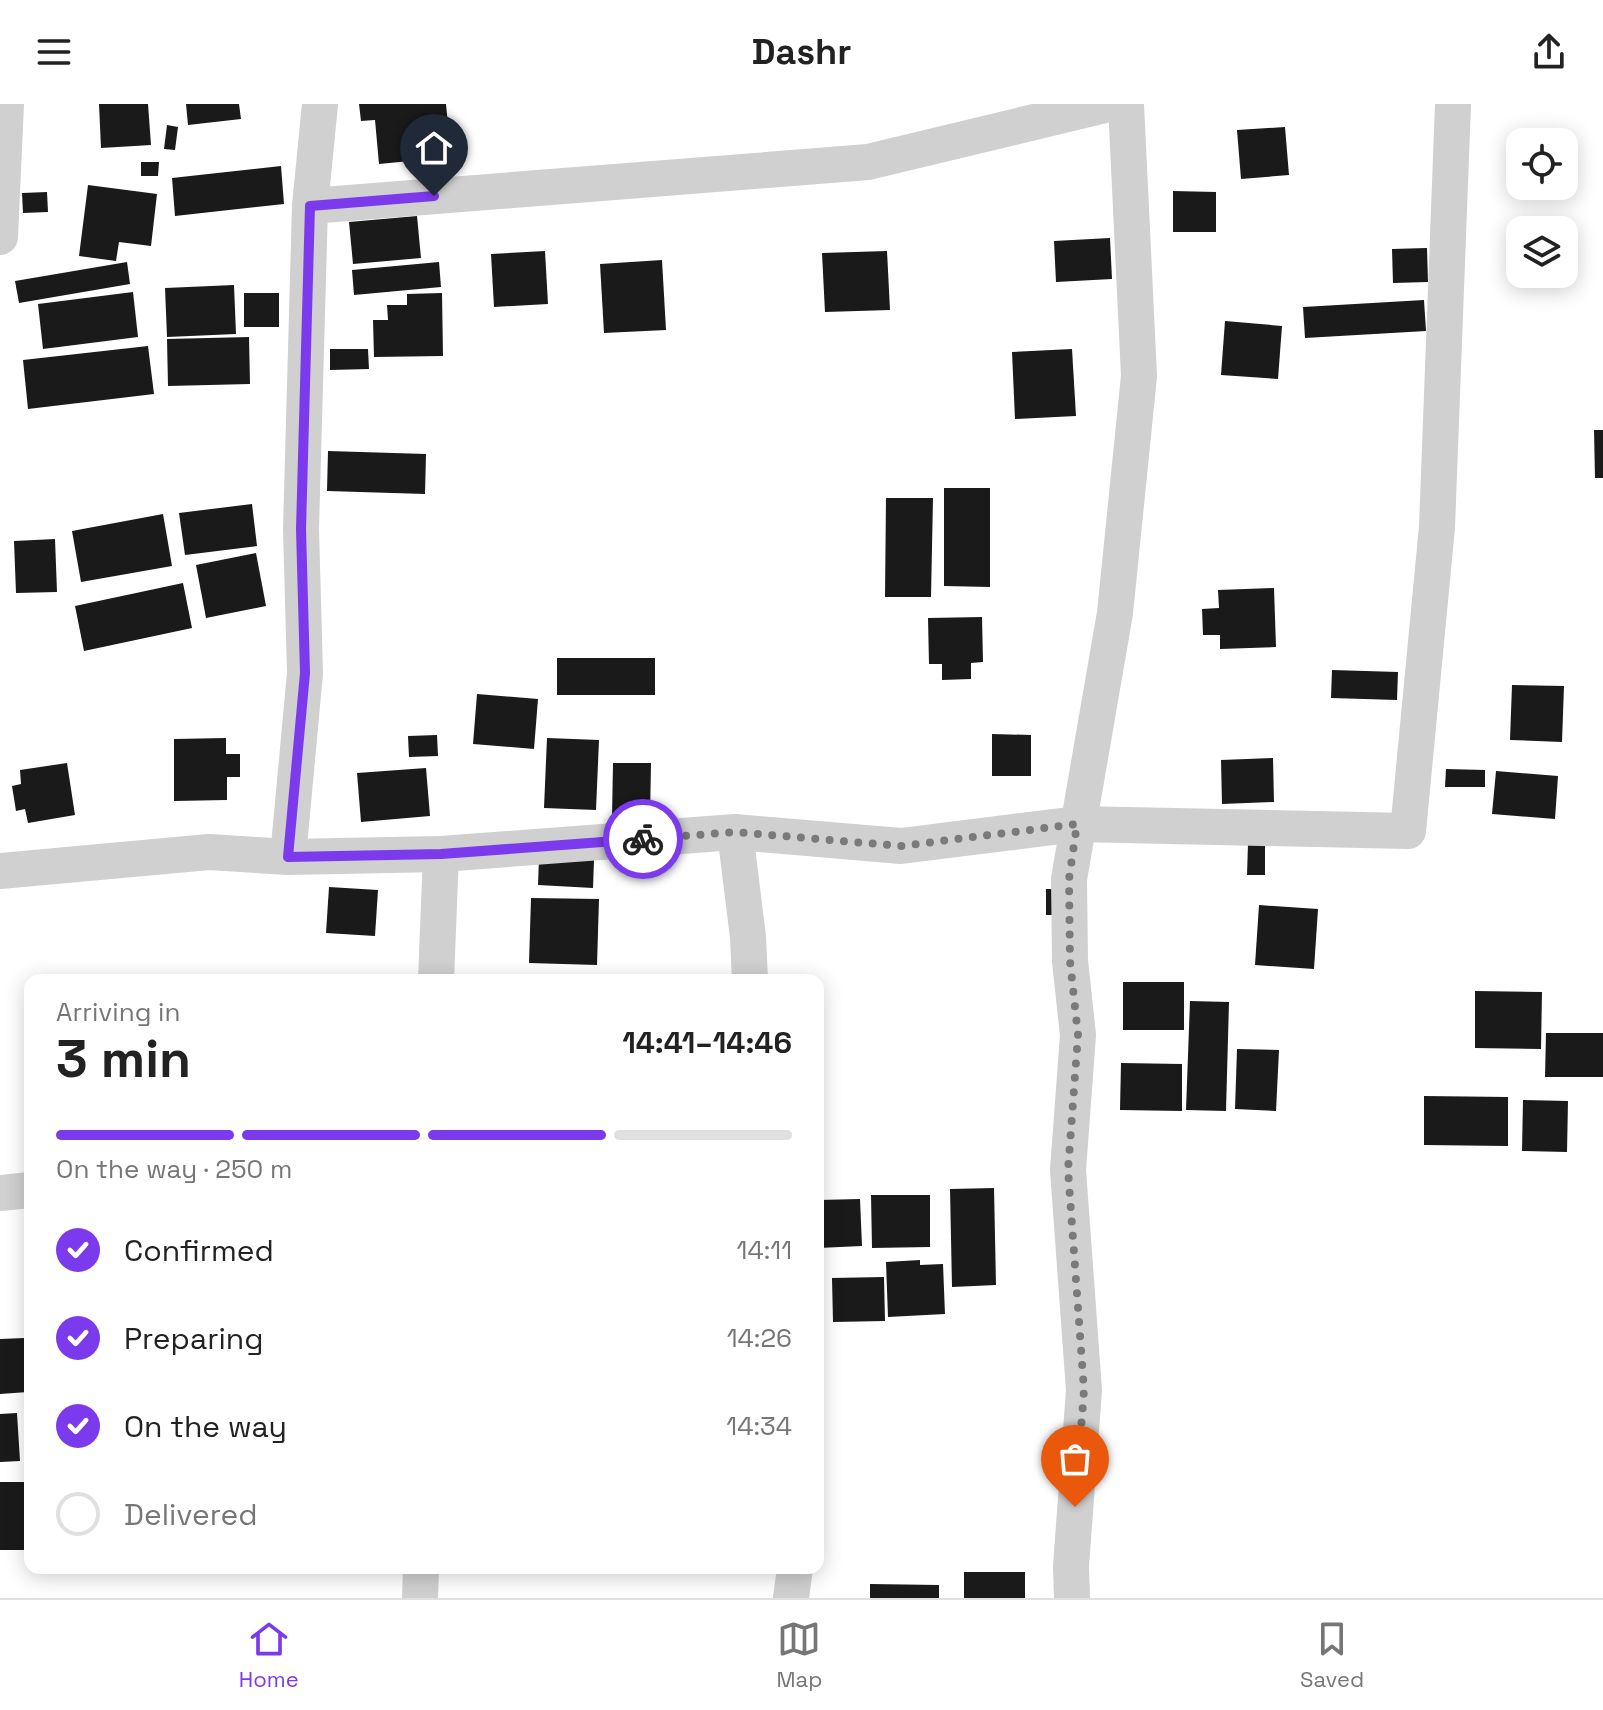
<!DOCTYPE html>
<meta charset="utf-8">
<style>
:root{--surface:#fff;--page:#f2f2f2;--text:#222;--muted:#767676;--line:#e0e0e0;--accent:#7c3aed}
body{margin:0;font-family:"Space Grotesk",sans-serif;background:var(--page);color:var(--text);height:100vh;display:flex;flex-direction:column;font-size:30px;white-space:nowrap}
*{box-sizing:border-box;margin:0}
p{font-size:26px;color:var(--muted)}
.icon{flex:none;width:44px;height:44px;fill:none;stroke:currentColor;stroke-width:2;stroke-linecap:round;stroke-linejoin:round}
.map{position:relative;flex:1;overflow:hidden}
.sheet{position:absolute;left:24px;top:870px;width:800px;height:600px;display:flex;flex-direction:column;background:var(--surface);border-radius:16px;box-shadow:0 4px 20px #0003}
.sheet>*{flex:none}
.fabs{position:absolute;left:1506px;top:24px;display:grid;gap:16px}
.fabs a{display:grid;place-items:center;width:72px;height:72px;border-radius:16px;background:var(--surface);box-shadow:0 4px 20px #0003;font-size:40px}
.pin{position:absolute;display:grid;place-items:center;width:68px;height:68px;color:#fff;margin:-82px -34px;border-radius:50% 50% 50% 0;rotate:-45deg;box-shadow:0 0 8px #0007}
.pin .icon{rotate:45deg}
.courier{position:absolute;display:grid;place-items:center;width:80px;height:80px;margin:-40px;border:6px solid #7c3aed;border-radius:50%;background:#fff;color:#222;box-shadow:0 2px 10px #0007}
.overview em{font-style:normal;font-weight:600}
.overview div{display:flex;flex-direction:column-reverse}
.overview{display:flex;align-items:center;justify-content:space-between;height:136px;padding:0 32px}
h1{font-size:52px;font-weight:600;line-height:60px}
.bar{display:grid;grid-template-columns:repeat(4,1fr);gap:12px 8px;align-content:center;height:96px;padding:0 32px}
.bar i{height:10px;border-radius:6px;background:var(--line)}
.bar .on{background:var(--accent)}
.bar p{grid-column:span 4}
ol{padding:0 32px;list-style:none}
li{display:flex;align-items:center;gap:24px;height:88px}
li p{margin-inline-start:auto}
li .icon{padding:8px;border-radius:50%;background:var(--accent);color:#fff;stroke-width:4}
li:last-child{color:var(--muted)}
li i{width:44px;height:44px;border:4px solid var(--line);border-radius:50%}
header{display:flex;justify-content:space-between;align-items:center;height:104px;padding:0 32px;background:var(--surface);font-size:36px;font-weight:600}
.tabs{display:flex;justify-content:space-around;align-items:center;height:112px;border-top:2px solid var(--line);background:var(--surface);font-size:22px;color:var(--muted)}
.tabs a{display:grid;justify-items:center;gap:4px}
.tabs .on{color:var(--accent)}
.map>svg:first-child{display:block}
.building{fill:#1a1a1a}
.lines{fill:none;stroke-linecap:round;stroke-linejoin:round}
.street{stroke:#d0d0d0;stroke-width:36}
.done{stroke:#7a7a7a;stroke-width:8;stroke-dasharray:0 14.4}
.route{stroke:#7c3aed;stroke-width:10}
</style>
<header><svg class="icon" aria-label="menu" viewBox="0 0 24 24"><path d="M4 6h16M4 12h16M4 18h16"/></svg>Dashr<svg class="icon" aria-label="share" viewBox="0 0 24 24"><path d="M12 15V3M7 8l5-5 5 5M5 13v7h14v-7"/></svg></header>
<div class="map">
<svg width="1603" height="1494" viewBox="0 0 1603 1494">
<rect width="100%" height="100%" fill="#fff"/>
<!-- building -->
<g class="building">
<polygon points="99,0 148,0 151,41 101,44"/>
<polygon points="186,0 239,0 241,15 188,21"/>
<polygon points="359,0 446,0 451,53 379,60 375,16 361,17"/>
<polygon points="167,21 178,23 175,46 164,45"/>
<polygon points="1285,23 1289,71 1241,75 1237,26"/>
<polygon points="141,58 159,58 158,72 141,72"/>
<polygon points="281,62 284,100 175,112 172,74"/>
<polygon points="88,81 157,90 151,142 119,138 116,157 79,152"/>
<polygon points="1173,87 1216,88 1216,128 1173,128"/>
<polygon points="47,88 48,108 23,109 22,89"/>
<polygon points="417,112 421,154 353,160 349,118"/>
<polygon points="1110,134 1112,175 1056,178 1054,137"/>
<polygon points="1427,144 1428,178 1393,179 1392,145"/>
<polygon points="545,147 548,200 494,203 491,150"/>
<polygon points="887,147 890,206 825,208 822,149"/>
<polygon points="662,156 666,226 604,229 600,160"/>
<polygon points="127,158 130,180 19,199 15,177"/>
<polygon points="439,158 441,183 354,191 352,166"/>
<polygon points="234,181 236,230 167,233 165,184"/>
<polygon points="133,188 138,233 43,245 38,200"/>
<rect x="244" y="189" width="35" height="34"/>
<polygon points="442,189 443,252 374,253 373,216 388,216 387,201 407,201 407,190"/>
<polygon points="1424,196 1426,227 1305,234 1303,203"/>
<polygon points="1225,217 1282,222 1278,275 1221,271"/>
<polygon points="249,233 250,280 168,282 167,235"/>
<polygon points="148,242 154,290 28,305 23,256"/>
<polygon points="330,245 368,245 369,265 330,266"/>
<polygon points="1072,245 1076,312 1015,315 1012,248"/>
<polygon points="1594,326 1603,326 1603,374 1595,374"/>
<polygon points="328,347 426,350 425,390 327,387"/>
<polygon points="944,384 990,384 990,483 944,482"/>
<polygon points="886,394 933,394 931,493 885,493"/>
<polygon points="252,400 257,442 185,451 179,409"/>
<polygon points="163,410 172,462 81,478 72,427"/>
<polygon points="55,435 57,488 16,489 14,437"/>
<polygon points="256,449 266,502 206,514 196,461"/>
<polygon points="183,479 192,524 84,547 75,502"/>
<polygon points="1274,484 1276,543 1220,545 1220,531 1203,531 1202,505 1219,504 1218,486"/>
<polygon points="982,513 983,558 971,559 971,575 942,576 942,560 929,560 928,514"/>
<rect x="557" y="554" width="98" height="37"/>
<polygon points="1332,566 1398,568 1397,596 1331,594"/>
<polygon points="1512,581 1564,582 1562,638 1510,636"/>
<polygon points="477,590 538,595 534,645 473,640"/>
<polygon points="992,630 1031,631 1031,672 992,672"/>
<polygon points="437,631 438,652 409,653 408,632"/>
<polygon points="226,634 226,650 240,650 240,673 227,673 227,696 174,697 174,635"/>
<polygon points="547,634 599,636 596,706 544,704"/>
<polygon points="1273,654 1274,698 1222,700 1221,656"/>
<polygon points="67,659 75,711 28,719 25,705 16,707 12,682 21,680 20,666"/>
<polygon points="613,659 651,659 650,715 612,714"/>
<polygon points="426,664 430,712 361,718 357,669"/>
<polygon points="1446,665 1485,666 1485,683 1445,683"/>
<polygon points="1496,667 1558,672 1555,715 1492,710"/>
<polygon points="1248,740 1265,740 1265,771 1247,771"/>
<polygon points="539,754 594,756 593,784 538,781"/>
<polygon points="329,783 378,786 375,832 326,829"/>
<rect x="1046" y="785" width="19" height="26"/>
<polygon points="531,794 599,795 597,861 529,859"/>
<polygon points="1259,801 1318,805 1314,865 1255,861"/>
<rect x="1123" y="878" width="61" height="48"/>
<polygon points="1475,887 1542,888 1541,945 1475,944"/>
<polygon points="1190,897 1229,898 1226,1007 1186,1006"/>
<polygon points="1546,929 1603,929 1603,973 1545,973"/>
<polygon points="1237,945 1279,946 1276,1007 1235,1005"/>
<polygon points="1121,959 1182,960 1182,1007 1120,1006"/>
<polygon points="1424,992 1508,993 1508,1042 1424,1041"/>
<polygon points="1523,996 1568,997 1567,1048 1522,1047"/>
<polygon points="994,1084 996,1181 952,1183 950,1085"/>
<polygon points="871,1091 930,1091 930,1143 872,1144"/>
<polygon points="860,1095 862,1142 818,1144 818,1096"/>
<polygon points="920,1156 920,1161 943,1160 945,1210 888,1213 886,1158"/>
<polygon points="884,1173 885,1217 833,1218 832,1174"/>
<polygon points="25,1234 28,1288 0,1290 0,1235"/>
<polygon points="17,1309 20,1357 0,1358 0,1310"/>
<polygon points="0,1378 26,1378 27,1446 0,1446"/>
<rect x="964" y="1468" width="61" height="26"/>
<polygon points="870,1480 939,1481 939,1494 870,1494"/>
</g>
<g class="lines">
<!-- street -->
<g class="street">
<polyline points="310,102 868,58 1109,0"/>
<polyline points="0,133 6,0"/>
<polyline points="735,728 748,833 750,876"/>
<polyline points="288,753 305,569 301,425 310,102 320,0"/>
<polyline points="0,767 209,748 288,753 441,750 735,728 901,742 1077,720 1408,727 1437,423 1453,0"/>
<polyline points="436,876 441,750"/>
<polyline points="0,1089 30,1086"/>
<polyline points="420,1494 421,1464"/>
<polyline points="791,1494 795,1464"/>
<polyline points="1072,1494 1071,1462 1084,1286 1068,1066 1078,931 1070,857 1069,775 1115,509 1139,272 1126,0"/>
</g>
</g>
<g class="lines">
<!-- done -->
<polyline class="done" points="643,735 735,728 901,742 1077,720 1069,775 1070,857 1078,931 1068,1066 1084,1286 1075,1403"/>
<!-- route -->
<polyline class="route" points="434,92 310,102 301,425 305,569 288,753 441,750 643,735"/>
</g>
</svg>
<div class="fabs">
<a><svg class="icon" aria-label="locate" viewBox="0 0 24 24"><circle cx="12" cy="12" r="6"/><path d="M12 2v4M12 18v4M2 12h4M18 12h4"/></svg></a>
<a><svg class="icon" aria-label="layers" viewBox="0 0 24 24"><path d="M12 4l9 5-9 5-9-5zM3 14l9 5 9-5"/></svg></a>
</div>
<div class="pin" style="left:1075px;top:1403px;background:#ea580c"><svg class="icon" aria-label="bag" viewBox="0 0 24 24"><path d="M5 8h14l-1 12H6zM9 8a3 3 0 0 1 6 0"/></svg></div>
<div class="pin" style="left:434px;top:92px;background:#1f2937"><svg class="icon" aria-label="home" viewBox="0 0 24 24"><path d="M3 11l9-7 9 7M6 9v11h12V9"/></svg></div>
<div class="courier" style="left:643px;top:735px"><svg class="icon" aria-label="bike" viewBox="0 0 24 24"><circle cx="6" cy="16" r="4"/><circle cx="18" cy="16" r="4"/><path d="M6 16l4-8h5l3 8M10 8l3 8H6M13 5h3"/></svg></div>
<section class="sheet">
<div class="overview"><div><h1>3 min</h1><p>Arriving in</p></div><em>14:41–14:46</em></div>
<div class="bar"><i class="on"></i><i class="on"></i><i class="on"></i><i></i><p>On the way · 250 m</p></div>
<ol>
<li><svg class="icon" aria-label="check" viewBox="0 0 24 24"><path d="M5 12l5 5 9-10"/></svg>Confirmed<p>14:11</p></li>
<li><svg class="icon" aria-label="check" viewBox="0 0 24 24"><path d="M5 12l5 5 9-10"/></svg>Preparing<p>14:26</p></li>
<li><svg class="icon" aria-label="check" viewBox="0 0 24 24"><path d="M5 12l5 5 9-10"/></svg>On the way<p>14:34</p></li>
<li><i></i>Delivered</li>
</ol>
</section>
</div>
<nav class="tabs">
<a class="on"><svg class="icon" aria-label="home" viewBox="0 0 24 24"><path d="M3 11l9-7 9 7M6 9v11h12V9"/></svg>Home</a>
<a><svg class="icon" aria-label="map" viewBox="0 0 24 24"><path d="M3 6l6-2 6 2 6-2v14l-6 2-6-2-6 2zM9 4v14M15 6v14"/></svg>Map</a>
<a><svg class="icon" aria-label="saved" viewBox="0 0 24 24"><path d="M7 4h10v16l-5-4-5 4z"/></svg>Saved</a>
</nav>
